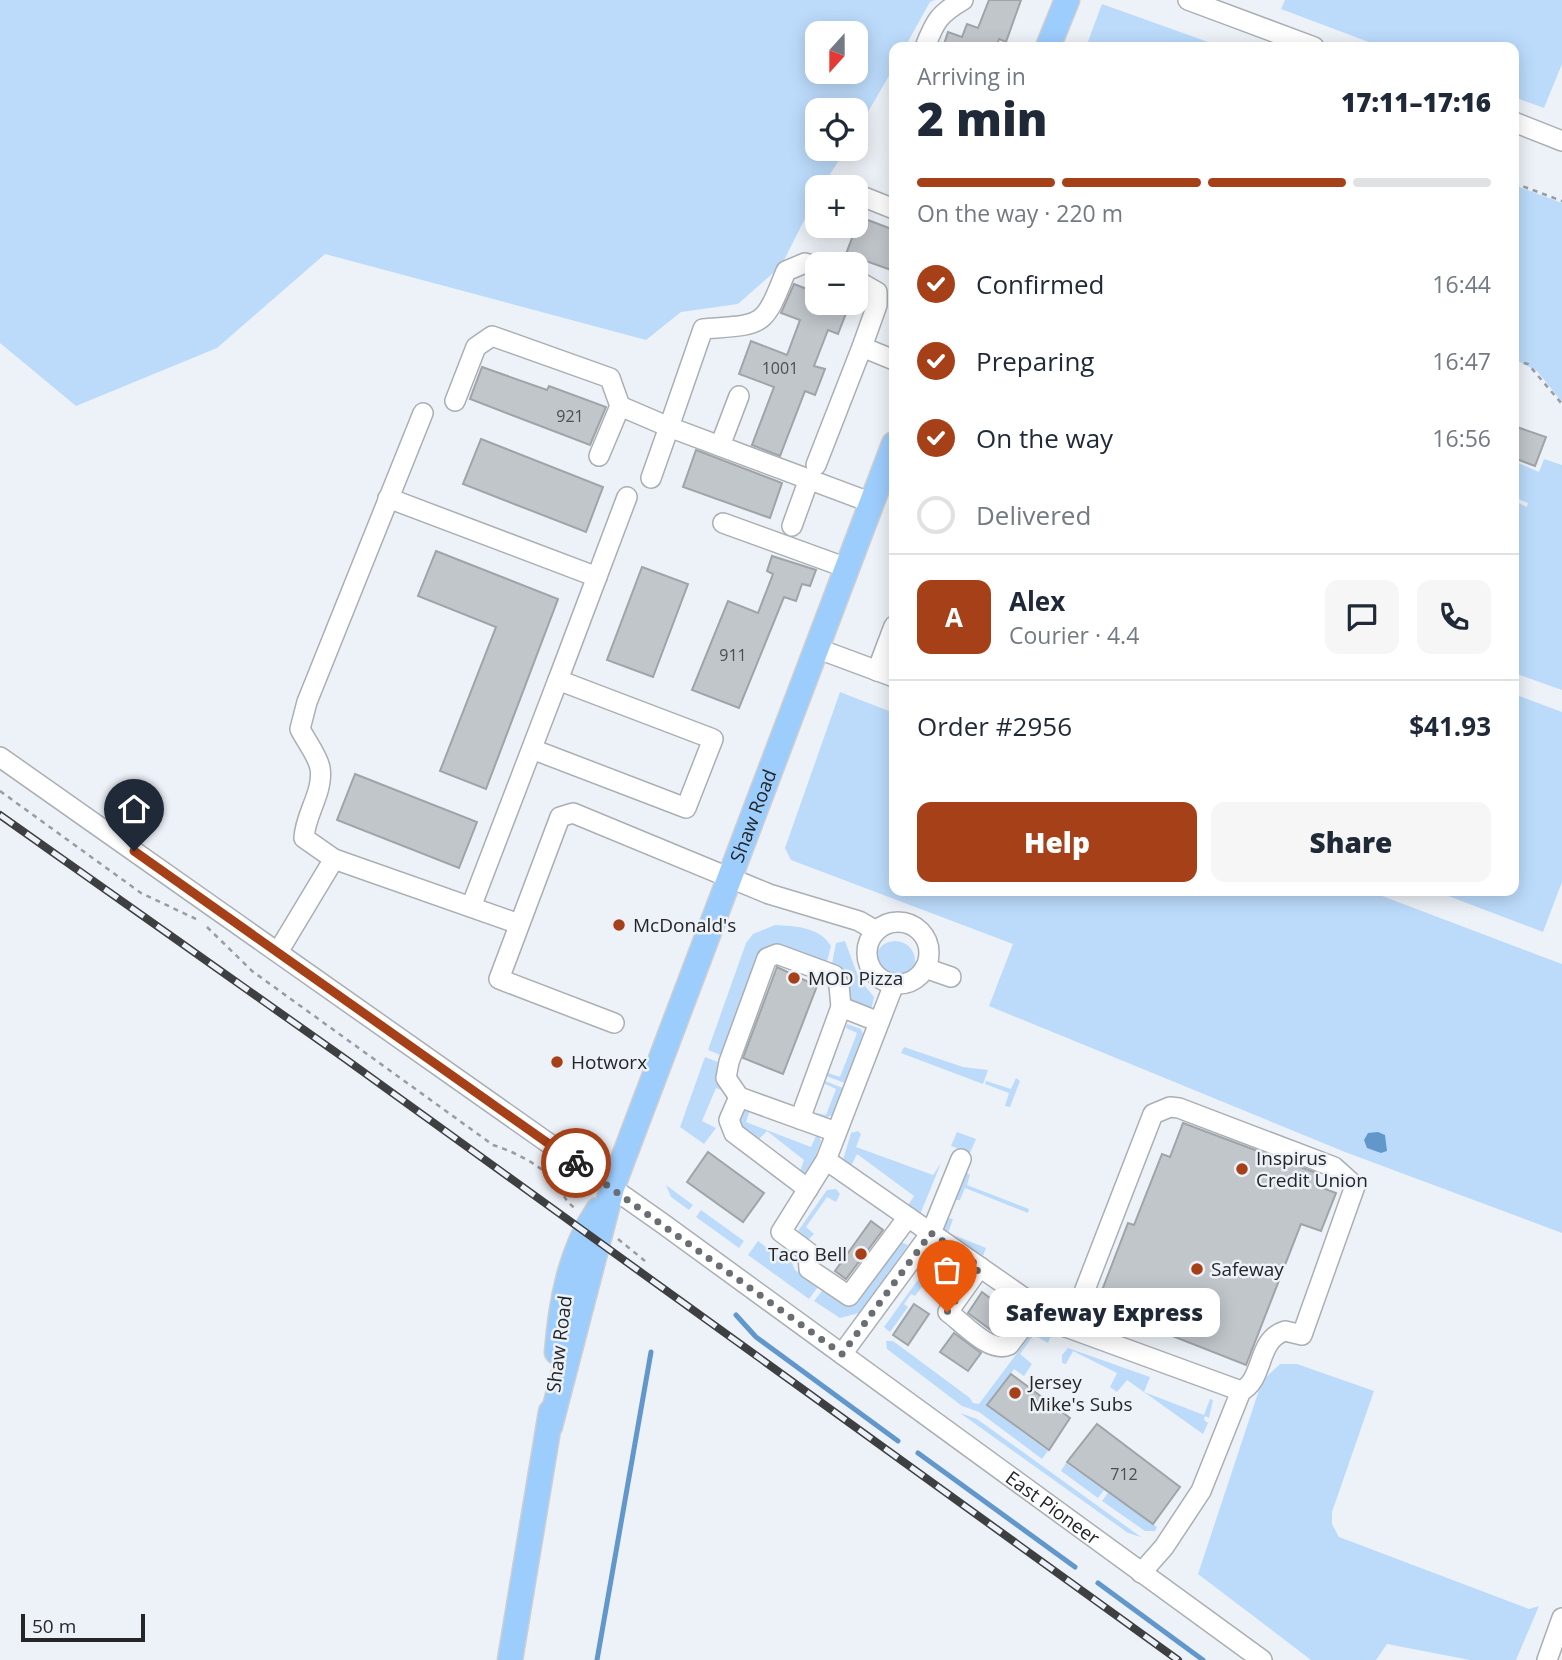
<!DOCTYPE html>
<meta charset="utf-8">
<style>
:root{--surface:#fff;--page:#f6f6f7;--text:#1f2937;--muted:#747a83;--line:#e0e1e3;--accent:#a64018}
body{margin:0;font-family:"Open Sans",sans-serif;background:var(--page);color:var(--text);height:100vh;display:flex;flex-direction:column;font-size:26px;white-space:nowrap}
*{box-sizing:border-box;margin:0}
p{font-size:23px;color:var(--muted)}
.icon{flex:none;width:38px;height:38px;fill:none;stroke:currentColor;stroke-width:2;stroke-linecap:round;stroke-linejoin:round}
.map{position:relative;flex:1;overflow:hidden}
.side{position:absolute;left:889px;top:42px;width:630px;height:854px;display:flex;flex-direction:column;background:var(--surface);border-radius:14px;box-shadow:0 4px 18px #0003}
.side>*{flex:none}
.needle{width:46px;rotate:201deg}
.controls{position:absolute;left:805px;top:21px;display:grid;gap:14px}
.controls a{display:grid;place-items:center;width:63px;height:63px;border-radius:14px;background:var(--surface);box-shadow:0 4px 18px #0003;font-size:35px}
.scale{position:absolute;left:21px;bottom:18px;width:124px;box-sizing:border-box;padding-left:7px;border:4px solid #242628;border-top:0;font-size:19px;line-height:24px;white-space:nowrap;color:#242628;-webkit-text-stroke:5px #edf2f8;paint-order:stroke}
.pin{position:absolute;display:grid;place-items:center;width:60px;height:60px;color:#fff;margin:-72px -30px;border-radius:50% 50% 50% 0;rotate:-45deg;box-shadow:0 0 7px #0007}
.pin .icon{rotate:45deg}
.courier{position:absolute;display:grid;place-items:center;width:70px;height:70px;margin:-35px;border:5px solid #a64018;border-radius:50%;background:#fff;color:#222;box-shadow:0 2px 9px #0007}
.bubble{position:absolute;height:49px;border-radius:14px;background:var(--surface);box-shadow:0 4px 18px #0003;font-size:23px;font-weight:800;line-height:49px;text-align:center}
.summary em{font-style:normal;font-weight:800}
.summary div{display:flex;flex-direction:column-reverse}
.summary{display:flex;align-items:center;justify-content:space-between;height:119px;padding:0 28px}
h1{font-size:46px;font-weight:800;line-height:52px}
.bar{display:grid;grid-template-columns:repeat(4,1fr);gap:10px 7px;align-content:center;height:84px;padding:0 28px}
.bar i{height:9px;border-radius:5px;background:var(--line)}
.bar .active{background:var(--accent)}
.bar p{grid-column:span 4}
.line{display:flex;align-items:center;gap:18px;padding:0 28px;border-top:2px solid var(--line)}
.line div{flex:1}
.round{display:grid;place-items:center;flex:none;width:74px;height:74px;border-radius:14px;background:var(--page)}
ol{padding:0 28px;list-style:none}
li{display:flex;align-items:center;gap:21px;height:77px}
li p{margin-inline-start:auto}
li .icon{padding:7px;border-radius:50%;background:var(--accent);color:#fff;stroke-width:4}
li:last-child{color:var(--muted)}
li i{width:38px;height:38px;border:4px solid var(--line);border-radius:50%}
.primary-button{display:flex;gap:14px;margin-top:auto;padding:14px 28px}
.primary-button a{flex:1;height:80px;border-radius:14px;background:var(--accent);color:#fff;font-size:28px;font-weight:800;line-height:80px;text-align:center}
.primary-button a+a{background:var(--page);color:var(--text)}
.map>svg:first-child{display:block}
.green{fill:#bcdbfb;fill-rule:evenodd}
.water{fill:#6297cc}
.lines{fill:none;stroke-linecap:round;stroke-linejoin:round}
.stream{stroke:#6297cc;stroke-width:5}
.building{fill:#c1c6cb;stroke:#9fa4a9;stroke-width:2}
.minor-casing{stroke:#aaafb4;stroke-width:22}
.major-casing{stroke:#cfcfd0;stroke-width:27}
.path{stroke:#999ca1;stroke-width:2.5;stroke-dasharray:5 5;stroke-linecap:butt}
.minor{stroke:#fff;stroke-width:19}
.major{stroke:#9dcdfd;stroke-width:24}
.rail-casing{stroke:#3d3f41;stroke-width:8}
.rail{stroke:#edf2f8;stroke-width:5;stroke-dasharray:16;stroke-linecap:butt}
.done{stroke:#6a6d71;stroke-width:7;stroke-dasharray:0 12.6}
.route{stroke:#a64018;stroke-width:9}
.poi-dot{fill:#a64018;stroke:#edf2f8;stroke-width:2.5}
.labels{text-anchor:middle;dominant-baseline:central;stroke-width:5;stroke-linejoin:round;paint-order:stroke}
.number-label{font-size:16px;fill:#4b4e51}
.street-label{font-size:19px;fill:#242628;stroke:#edf2f8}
.poi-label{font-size:19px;fill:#242628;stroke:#edf2f8;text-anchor:start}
</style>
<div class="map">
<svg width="1562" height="1660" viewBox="0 0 1562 1660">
<rect width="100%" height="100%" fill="#edf2f8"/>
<!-- green -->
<g class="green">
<path d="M0,0H935L930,2L905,47H894V67L856,133V110H817V149H846L822,187H817V195L781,266L738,304L681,312L646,340L325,254L217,348L76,406L0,343ZM817,33H856V72H817Z"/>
<polygon points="1285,0 1562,0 1562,64 1544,108 1514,97 1514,47 1382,47 1281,9"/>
<polygon points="1102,4 1222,47 1086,47"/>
<polygon points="1514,185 1562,203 1562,402 1537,371 1514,359"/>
<polygon points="1544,459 1562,465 1562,690 1514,673 1514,539 1520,528 1514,536 1514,501 1527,507 1528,503 1514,497 1514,461 1539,472"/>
<polygon points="840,692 894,713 894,891 1369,891 1562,964 1562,1233 1345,1152 989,1006 1013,944 791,860 785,848"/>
<polygon points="1514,694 1562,712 1562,882 1543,932 1435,891 1514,891"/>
<path d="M775,925C795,926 820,927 831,946L826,966L778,949L725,1057L708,1050L746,943L753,934Z"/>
<polygon points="845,941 859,979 874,997 871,1010 851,1004 831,969 836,943"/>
<circle cx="895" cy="961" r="20"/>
<polygon points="847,1024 861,1029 863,1034 845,1083 826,1076 828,1073 840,1077 857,1033 846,1028"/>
<polygon points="904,1047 963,1067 988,1070 983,1084 901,1053"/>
<polygon points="705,1057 723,1064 729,1093 716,1088 702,1121 716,1128 704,1144 680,1127"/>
<polygon points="1016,1078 1020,1081 1010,1107 1005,1106 1009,1093 985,1084 986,1081 1011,1089"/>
<polygon points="825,1081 843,1088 832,1115 826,1118 812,1112 826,1115 836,1089 825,1084"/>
<polygon points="744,1108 750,1110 746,1122 811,1147 816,1136 819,1137 821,1141 811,1169 805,1173 800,1171 804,1160 767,1131 757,1141 739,1128"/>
<polygon points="858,1131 861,1134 856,1147 933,1175 941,1163 919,1217 907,1207 914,1196 857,1154 851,1166 843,1160 851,1133"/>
<polygon points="957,1132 976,1139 970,1153 951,1146"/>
<polygon points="966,1172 970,1175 967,1185 1029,1209 1028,1213 965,1188 960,1200 955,1200"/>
<polygon points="666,1185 693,1205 689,1210 671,1197"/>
<polygon points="836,1189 840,1194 836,1202 827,1197 806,1227 814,1234 808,1240 798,1231 827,1190"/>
<polygon points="701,1210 744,1241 739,1248 696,1217"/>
<polygon points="947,1218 953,1219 948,1233 986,1248 981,1261 944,1237 942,1228"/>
<polygon points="758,1241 778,1256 785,1247 795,1270 818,1287 809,1299 748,1255"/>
<polygon points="898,1241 908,1245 859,1313 840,1318 814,1301 822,1291 847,1304"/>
<polygon points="936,1260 953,1271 953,1276 937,1266 915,1296 911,1294 904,1304 908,1307 890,1332 884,1327 930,1263"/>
<polygon points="1042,1327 1051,1336 1048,1343 1034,1335 1020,1354 1032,1364 1024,1376 1014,1369 987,1406 1048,1451 1042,1459 979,1412 962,1406 887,1349 886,1341 893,1341 970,1398 973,1403 979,1404 1035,1329"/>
<polygon points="1068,1348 1150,1377 1144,1392 1204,1415 1210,1399 1213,1400 1209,1418 1205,1416 1204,1420 1208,1423 1203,1434 1127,1380 1117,1392 1110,1387 1117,1373 1073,1351 1066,1364 1062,1363 1062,1355"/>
<polygon points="1280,1364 1297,1364 1374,1391 1332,1512 1332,1524 1339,1537 1529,1609 1539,1606 1516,1660 1470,1660 1387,1644 1376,1660 1311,1660 1198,1574 1262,1381"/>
<polygon points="960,1413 977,1419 1141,1537 1128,1533"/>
<polygon points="1066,1463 1104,1490 1098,1498 1061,1471"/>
<polygon points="1108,1493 1157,1527 1155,1531 1145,1531 1102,1501"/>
</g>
<!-- water -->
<polygon class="water" points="1378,1132 1385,1135 1387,1151 1381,1153 1367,1148 1364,1140 1368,1133"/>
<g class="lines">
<!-- stream -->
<g class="stream">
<polyline points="736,1315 756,1337 898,1441"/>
<polyline points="918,1453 1075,1567"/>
<polyline points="1098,1583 1203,1660"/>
<polyline points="597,1660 651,1352"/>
</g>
</g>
<!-- building -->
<g class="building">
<polygon points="989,0 1021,0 1006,42 999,39 996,47 943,47 948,32 962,37 967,24 978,28"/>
<polygon points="860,217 894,230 894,271 846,254"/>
<polygon points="794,284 817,293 817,303 850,303 838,334 828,330 814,366 825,369 815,395 805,391 780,456 752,445 774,387 739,374 751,341 787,355 800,320 781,313"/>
<polygon points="482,367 547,390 549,386 606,407 590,445 470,399"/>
<polygon points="1514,426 1546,437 1535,466 1514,458"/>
<polygon points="481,439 603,487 586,532 463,484"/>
<polygon points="696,450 782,483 770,518 683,487"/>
<polygon points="436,551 558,599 486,789 440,771 496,627 418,596"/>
<polygon points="772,556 816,570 810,586 802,584 796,601 784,597 739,708 692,690 728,601 758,613 773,574 767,571"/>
<polygon points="642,567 688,584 653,677 607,660"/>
<polygon points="355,774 477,822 459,868 337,820"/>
<polygon points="777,967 817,986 783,1074 743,1058"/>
<polygon points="1183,1123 1319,1174 1315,1185 1336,1193 1321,1231 1301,1224 1246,1365 1096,1306 1128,1223 1134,1225 1162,1154 1170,1157"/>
<polygon points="708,1152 764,1193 743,1222 687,1182"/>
<polygon points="871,1221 883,1230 846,1279 835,1271"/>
<polygon points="982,1292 1010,1313 995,1333 968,1313"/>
<polygon points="914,1304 929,1314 908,1345 893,1335"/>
<polygon points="954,1333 981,1353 968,1371 940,1352"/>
<polygon points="1011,1374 1070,1418 1049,1450 987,1405"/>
<polygon points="1097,1424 1180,1487 1153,1524 1067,1462"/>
</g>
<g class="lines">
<!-- minor casing -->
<g class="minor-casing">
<g id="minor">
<polyline points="1188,0 1314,47"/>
<path d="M925,47C935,21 939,14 963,0"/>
<polyline points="1514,122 1562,141"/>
<polyline points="864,197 894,209"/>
<path d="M817,267L805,263L786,271C763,329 764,324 703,329L669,427L872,503"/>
<polyline points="856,280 877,292 877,305 862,347 894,360"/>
<polyline points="455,401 476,347 492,336 610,378 620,406 669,427 651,478"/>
<polyline points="720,446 739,396"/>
<polyline points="599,456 620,406"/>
<polyline points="816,465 862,347"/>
<polyline points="388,498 597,577"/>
<polyline points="723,523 847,568"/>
<polyline points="792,526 809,479"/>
<polyline points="816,648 894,677"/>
<polyline points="877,671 894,626"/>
<polyline points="558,680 627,497"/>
<path id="s1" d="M0,757L662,1223L1262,1660"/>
<path d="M334,859L304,838C305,814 324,792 320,768C318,756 306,741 300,729L307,702L423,413"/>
<polyline points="471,907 558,680 713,739 686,808 532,749"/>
<circle cx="898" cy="953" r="31"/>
<polyline points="278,952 334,859 519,924"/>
<polyline points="925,968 951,977"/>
<polyline points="894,984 826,1160 781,1232 808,1252 809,1269 849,1296 908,1217"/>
<polyline points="614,1023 499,979 560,817 573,813 769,894 859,921 876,931"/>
<polyline points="739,1097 726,1078 729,1062 767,958 777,954 834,975 839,985 841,1007"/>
<polyline points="800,1119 841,1007 879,1022"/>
<polyline points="826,1160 1066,1327 1241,1391 1201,1491 1164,1547 1141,1573"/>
<polyline points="808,1189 734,1133 729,1120 739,1097 836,1132"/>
<path d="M980,1267L948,1312C963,1323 990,1354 1009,1345L1038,1307"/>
<path d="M1066,1327L1079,1305L1153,1114L1170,1107L1179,1108L1334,1167L1355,1186L1302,1335L1285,1331C1256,1340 1265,1379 1241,1391"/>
<polyline points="842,1354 931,1233 961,1159"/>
<polyline points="1547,1660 1562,1618"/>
</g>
</g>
<!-- major casing -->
<g class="major-casing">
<g id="major">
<polyline points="1048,47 1067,0"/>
<path d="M557,1352C561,1302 570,1252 598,1210"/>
<path id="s2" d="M550,1426L612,1188L894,444"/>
<polyline points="510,1660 551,1412"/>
</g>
</g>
<!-- path -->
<g class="path">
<polyline points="1514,183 1562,201"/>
<polyline points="1514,361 1528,364 1562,404"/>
<polyline points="0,791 141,893 196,919"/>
<path d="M207,927L252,971L493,1145C515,1152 541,1165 556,1183C566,1194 561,1198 576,1209"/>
<polyline points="618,1239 645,1261"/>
</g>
<!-- minor -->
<use href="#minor" class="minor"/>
<!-- major -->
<use href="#major" class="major"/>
<!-- rail casing -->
<g class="rail-casing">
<polyline id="rail" points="0,815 344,1058 1178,1660"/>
</g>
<!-- rail -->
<use href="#rail" class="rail"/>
</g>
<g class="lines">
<!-- done -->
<polyline class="done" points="576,1163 842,1354 931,1233 980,1267 947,1312"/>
<!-- route -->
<polyline class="route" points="134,851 576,1163"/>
</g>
<!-- markers -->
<g class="poi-dot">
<circle cx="619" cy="925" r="7"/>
<circle cx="794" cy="978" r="7"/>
<circle cx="557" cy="1062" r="7"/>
<circle cx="1242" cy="1169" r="7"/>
<circle cx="861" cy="1254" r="7"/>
<circle cx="1197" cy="1269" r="7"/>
<circle cx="1015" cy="1393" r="7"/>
</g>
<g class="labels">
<!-- number labels -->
<g class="number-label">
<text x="780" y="368">1001</text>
<text x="570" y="416">921</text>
<text x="733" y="655">911</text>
<text x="1124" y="1474">712</text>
</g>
<!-- street labels -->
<g class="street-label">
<text stroke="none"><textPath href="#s2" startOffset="644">Shaw Road</textPath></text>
<text transform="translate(559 1344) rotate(-83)">Shaw Road</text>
<text stroke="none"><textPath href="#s1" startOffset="1293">East Pioneer</textPath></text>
</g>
<!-- poi labels -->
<g class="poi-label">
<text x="633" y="925">McDonald's</text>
<text x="808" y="978">MOD Pizza</text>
<text x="571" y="1062">Hotworx</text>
<text x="1256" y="1158">Inspirus<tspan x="1256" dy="22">Credit Union</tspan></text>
<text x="847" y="1254" text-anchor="end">Taco Bell</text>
<text x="1211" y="1269">Safeway</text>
<text x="1029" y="1382">Jersey<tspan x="1029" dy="22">Mike's Subs</tspan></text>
</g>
</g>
</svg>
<div class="controls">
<a><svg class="needle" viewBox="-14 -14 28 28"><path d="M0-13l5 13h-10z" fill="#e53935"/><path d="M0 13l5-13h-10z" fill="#747a83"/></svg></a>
<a><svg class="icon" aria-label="locate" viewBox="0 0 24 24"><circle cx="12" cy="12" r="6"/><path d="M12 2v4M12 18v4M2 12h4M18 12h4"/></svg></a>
<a>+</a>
<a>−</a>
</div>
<div class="scale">50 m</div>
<div class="pin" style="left:947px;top:1312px;background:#ea580c"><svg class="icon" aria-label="bag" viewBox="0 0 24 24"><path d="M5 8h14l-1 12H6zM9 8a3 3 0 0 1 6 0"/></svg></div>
<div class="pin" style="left:134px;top:851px;background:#1f2937"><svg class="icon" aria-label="home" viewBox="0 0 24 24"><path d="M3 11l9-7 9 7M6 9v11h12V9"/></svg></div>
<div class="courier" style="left:576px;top:1163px"><svg class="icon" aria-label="bike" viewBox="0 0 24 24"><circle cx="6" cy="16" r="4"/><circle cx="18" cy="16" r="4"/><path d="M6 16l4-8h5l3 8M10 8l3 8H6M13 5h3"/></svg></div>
<div class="bubble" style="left:989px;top:1288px;width:231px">Safeway Express</div>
<section class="side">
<div class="summary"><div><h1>2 min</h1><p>Arriving in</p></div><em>17:11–17:16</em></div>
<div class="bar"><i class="active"></i><i class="active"></i><i class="active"></i><i></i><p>On the way · 220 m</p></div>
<ol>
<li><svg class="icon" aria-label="check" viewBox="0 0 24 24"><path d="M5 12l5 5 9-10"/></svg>Confirmed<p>16:44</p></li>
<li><svg class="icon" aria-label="check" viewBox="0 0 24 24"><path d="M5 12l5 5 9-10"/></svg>Preparing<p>16:47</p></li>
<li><svg class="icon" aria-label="check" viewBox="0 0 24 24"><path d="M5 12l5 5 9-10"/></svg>On the way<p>16:56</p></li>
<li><i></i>Delivered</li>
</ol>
<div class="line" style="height:126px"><b class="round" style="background:var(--accent);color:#fff">A</b><div><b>Alex</b><p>Courier · 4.4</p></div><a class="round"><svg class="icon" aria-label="chat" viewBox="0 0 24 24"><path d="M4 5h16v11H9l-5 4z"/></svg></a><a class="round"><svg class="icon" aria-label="phone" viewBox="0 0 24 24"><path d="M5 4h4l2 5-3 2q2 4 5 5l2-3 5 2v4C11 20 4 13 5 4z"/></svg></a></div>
<div class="line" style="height:91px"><div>Order #2956</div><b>$41.93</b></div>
<div class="primary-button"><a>Help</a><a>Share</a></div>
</section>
</div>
